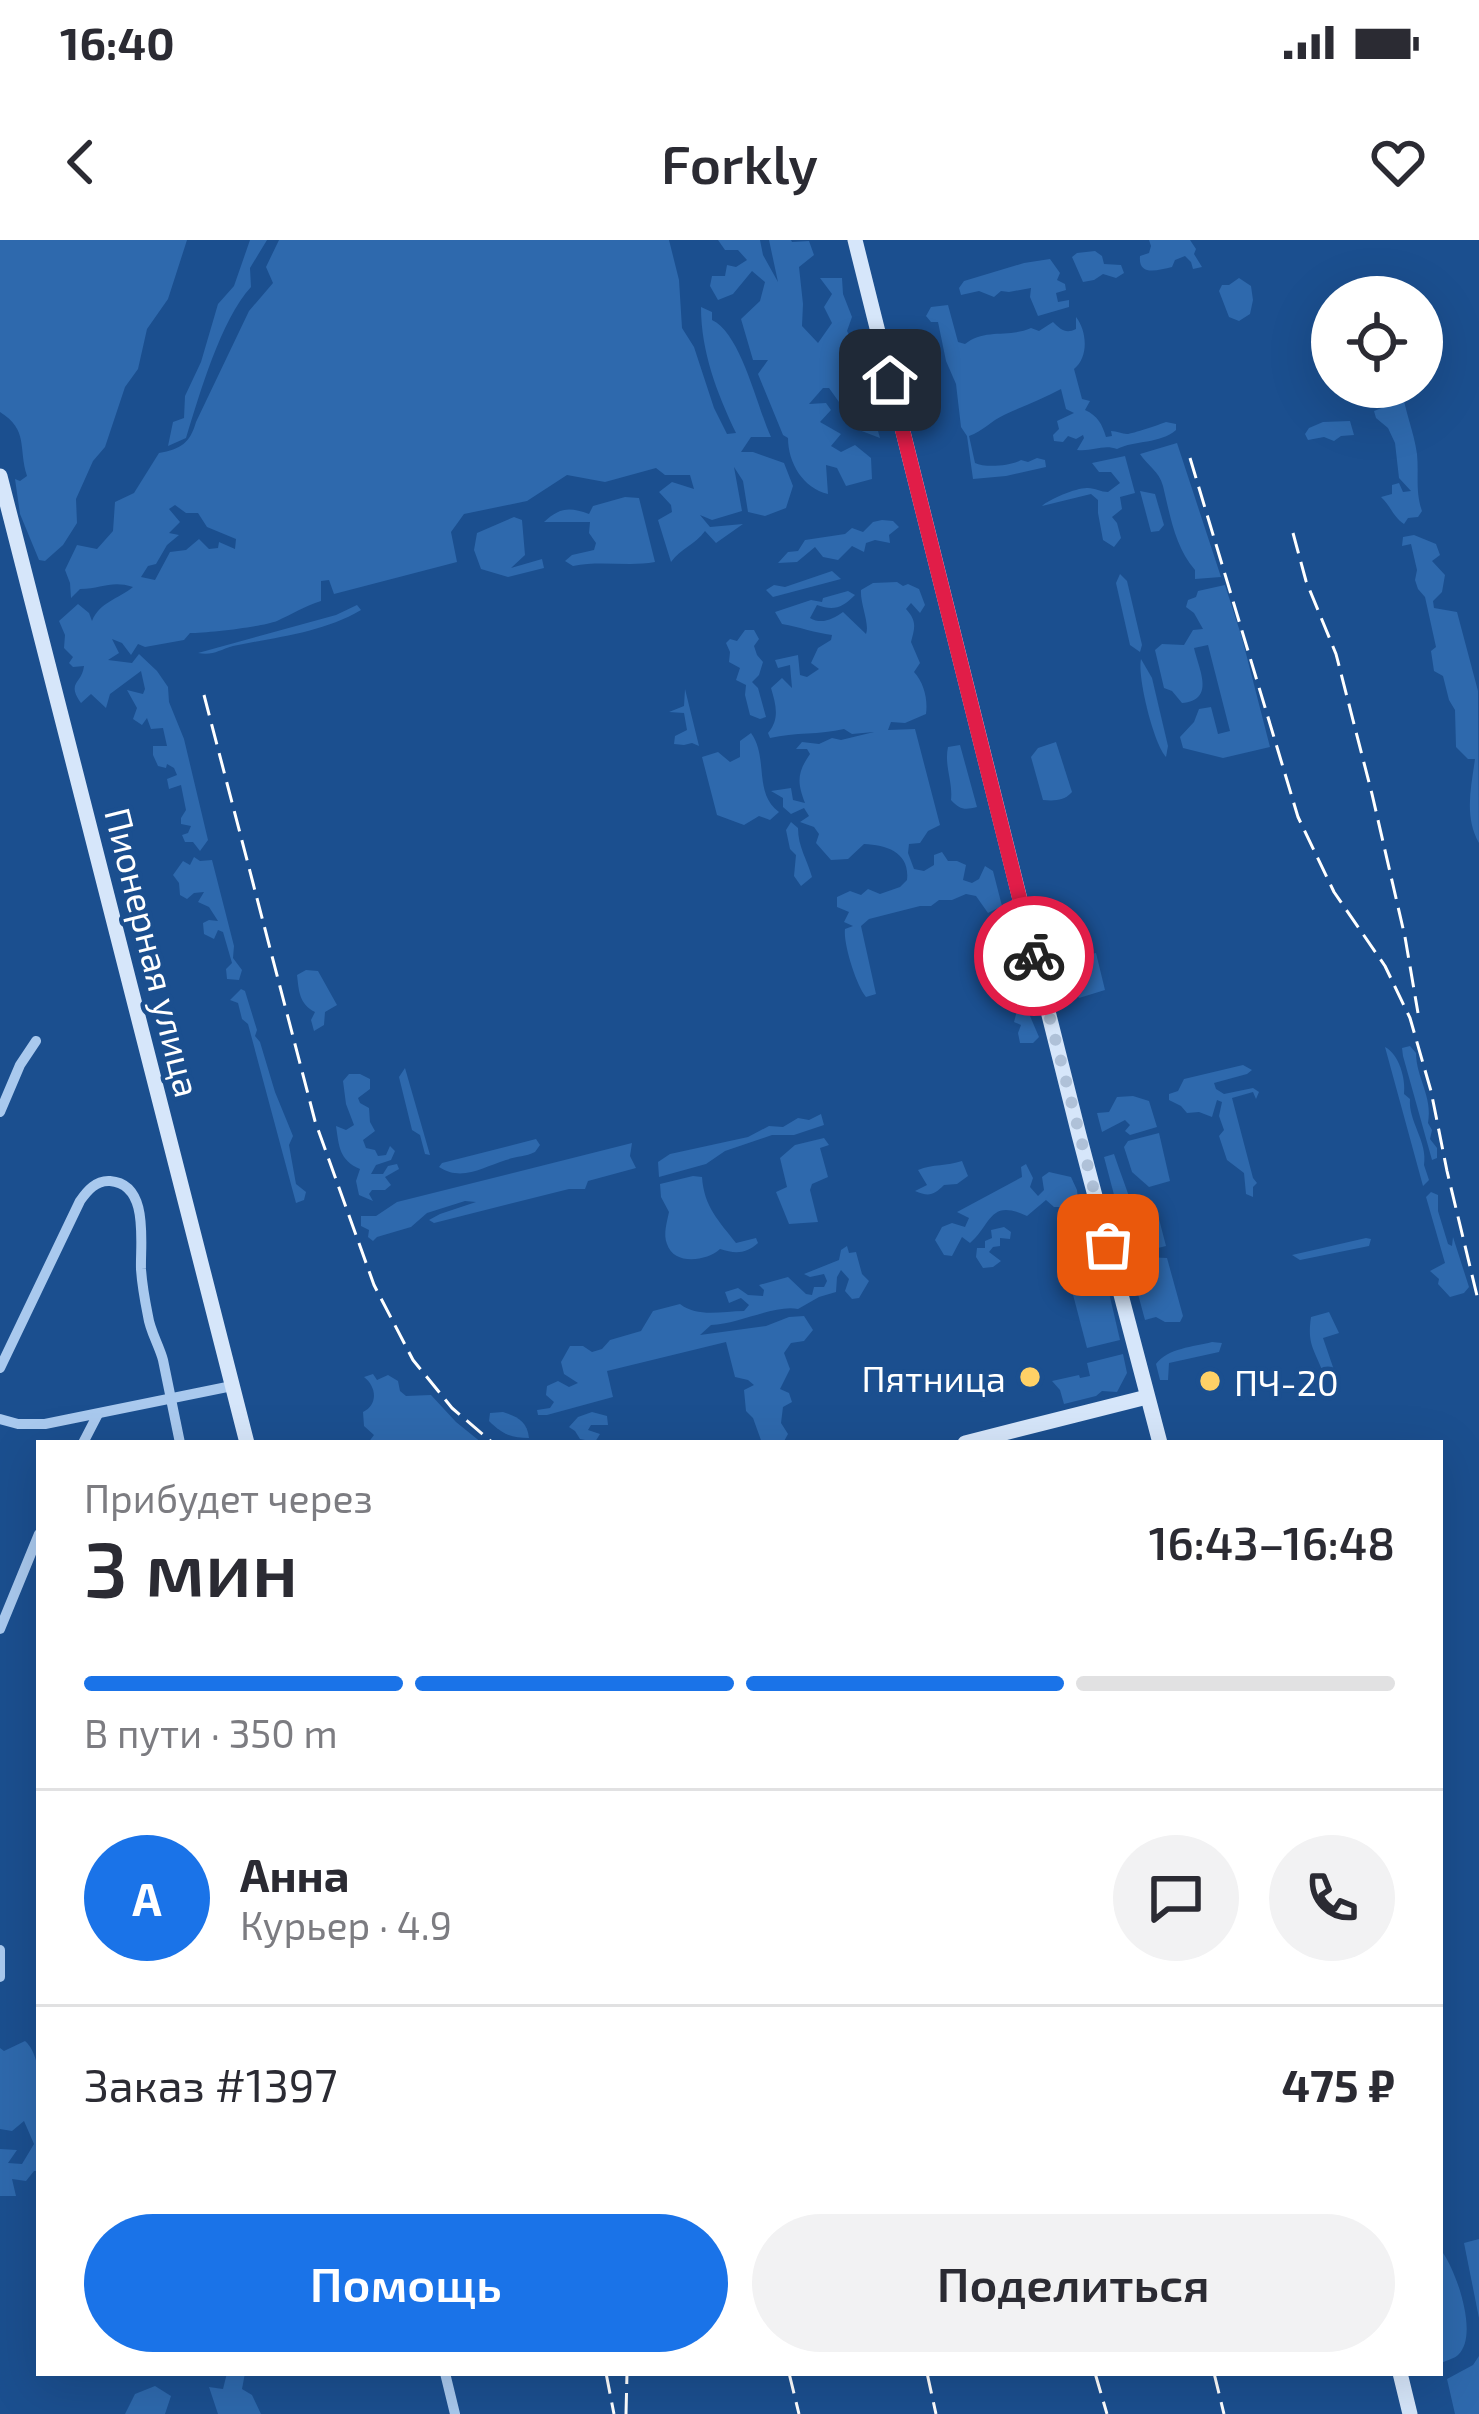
<!DOCTYPE html>
<html lang="ru">
<meta charset="utf-8">
<style>
:root{--surface:#fff;--page:#f2f2f3;--text:#2b2b33;--muted:#7c7c81;--line:#e1e1e2;--accent:#1a73e8}
body{margin:0;font-family:"Exo 2",sans-serif;background:var(--page);color:var(--text);height:100vh;display:flex;flex-direction:column;font-size:45px;white-space:nowrap}
*{box-sizing:border-box;margin:0}
p{font-size:39px;color:var(--muted)}
.icon{flex:none;width:66px;height:66px;fill:none;stroke:currentColor;stroke-width:2;stroke-linecap:round;stroke-linejoin:round}
.map{position:relative;flex:1;overflow:hidden}
.details{position:absolute;left:36px;top:1200px;width:1407px;height:936px;display:flex;flex-direction:column;background:var(--surface);border-radius:0px;box-shadow:0 12px 48px #0002}
.details>*{flex:none}
.tools{position:absolute;left:1311px;top:36px;display:grid;gap:24px}
.tools a{display:grid;place-items:center;width:132px;height:132px;border-radius:50%;background:var(--surface);box-shadow:0 12px 48px #0002;font-size:60px}
.pin{position:absolute;display:grid;place-items:center;width:102px;height:102px;color:#fff;margin:-51px;border-radius:24px;box-shadow:0 6px 18px #0006}
.courier{position:absolute;display:grid;place-items:center;width:120px;height:120px;margin:-60px;border:9px solid #e11d48;border-radius:50%;background:#fff;color:#222;box-shadow:0 3px 15px #0007}
.overview em{font-style:normal;font-weight:600}
.overview div{display:flex;flex-direction:column-reverse}
.overview{display:flex;align-items:center;justify-content:space-between;height:204px;padding:0 48px}
h1{font-size:78px;font-weight:600;line-height:90px}
.bar{display:grid;grid-template-columns:repeat(4,1fr);gap:18px 12px;align-content:center;height:144px;padding:0 48px}
.bar i{height:15px;border-radius:9px;background:var(--line)}
.bar .on{background:var(--accent)}
.bar p{grid-column:span 4}
.line{display:flex;align-items:center;gap:30px;padding:0 48px;border-top:3px solid var(--line)}
.line div{flex:1}
.round{display:grid;place-items:center;flex:none;width:126px;height:126px;border-radius:63px;background:var(--page)}
.button{display:flex;gap:24px;margin-top:auto;padding:24px 48px}
.button a{flex:1;height:138px;border-radius:72px;background:var(--accent);color:#fff;font-size:48px;font-weight:600;line-height:138px;text-align:center}
.button a+a{background:var(--page);color:var(--text)}
.status{display:flex;justify-content:space-between;align-items:center;height:84px;padding:0 60px;background:var(--surface);direction:ltr}
.status svg{height:33px;fill:currentColor}
header{display:flex;justify-content:space-between;align-items:center;height:156px;padding:0 48px;background:var(--surface);font-size:54px;font-weight:600}
.map>svg:first-child{display:block}
.green{fill:#2e69ad;fill-rule:evenodd}
.lines{fill:none;stroke-linecap:round;stroke-linejoin:round}
.street{stroke:#a9c9ee;stroke-width:10}
.secondary{stroke:#d6e6fa;stroke-width:15}
.rail{stroke:#fff;stroke-width:3;stroke-dasharray:21 9;stroke-linecap:butt}
.done{stroke:#afc1d8;stroke-width:12;stroke-dasharray:0 21.6}
.route{stroke:#e11d48;stroke-width:15}
.poi-dot{fill:#ffd166;stroke:#1b4f8f;stroke-width:4.5}
.labels{text-anchor:middle;dominant-baseline:central;stroke-width:9;stroke-linejoin:round;paint-order:stroke}
.street-label{font-size:36px;fill:#fff;stroke:#1b4f8f}
.poi-label{font-size:36px;fill:#fff;stroke:#1b4f8f;text-anchor:end}
</style>
<div class="status"><b>16:40</b><svg viewBox="0 0 49 12"><path d="M0 12V9h3v3zM5 12V6h3v6zM10 12V3h3v9zM15 12V0h3v12zM26 1h20v11H26zM47 4h2v5h-2z"/></svg></div>
<header><svg class="icon" aria-label="back" viewBox="0 0 24 24"><path d="M15 5l-7 7 7 7"/></svg>Forkly<svg class="icon" aria-label="heart" viewBox="0 0 24 24"><path d="M12 20l-8-8c-3-5 5-10 8-4 3-6 11-1 8 4z"/></svg></header>
<div class="map">
<svg width="1479" height="2174" viewBox="0 0 1479 2174">
<rect width="100%" height="100%" fill="#1b4f8f"/>
<!-- green -->
<g class="green">
<path d="M0,0H187L168,59L147,89L138,129L125,147L105,207L93,221L76,259L77,283L63,305L45,321L39,320L20,274L15,239L20,241L27,236C18,208 29,190 0,172Z"/>
<path d="M250,0H267L250,28L251,47C221,79 199,156 186,198L168,206L173,182L184,178L185,156L201,122L218,64L234,46Z"/>
<path d="M279,0H669L679,40L682,88L694,107L714,168L727,194L736,193C717,153 701,112 701,67L712,72V80C741,93 757,167 771,197H751L741,212H753L784,223L793,246L786,268L765,276L748,272L743,241L734,227L742,271L712,280L700,275L710,287L743,284L716,303L705,291C695,305 681,308 671,322L658,280L672,272L671,265L659,252L672,242L694,249L690,235H665L656,228L605,242L567,235L527,261L464,274L451,292L457,322L334,354L329,340L321,341V361C305,366 292,374 277,381C261,387 208,393 190,393L184,400L145,407L138,404L131,415L122,403L112,399L119,413L108,420L132,423L139,414L157,431L168,447L169,462L184,499L208,600L200,611L193,602H185L182,595L188,593L191,586L181,584V578L186,570L181,545L169,549L167,539L177,535L174,528L167,524L166,528L158,526L153,515V506H167L163,488L151,489L147,478L142,485L133,479L137,468L127,450L143,454L145,449L141,431L110,454L106,468L91,454L81,463C66,442 82,444 84,426L73,427L69,423L73,417L64,408L65,395L59,381L78,364L89,373L92,381C100,362 118,359 133,347C111,340 102,349 80,349L71,358L70,343L65,330L77,305L97,309L113,291L115,262L134,253L159,213C181,209 190,203 196,182L249,71L273,43L266,27ZM175,265L186,273H198L207,287L236,299L235,309L219,302L218,308L209,309L199,299L186,310L170,312L155,340L141,337L148,326L156,324L167,305L179,295L169,293L180,282L169,269Z"/>
<path d="M718,0H760L763,15L778,42L769,0H791L792,2L809,1L814,15L799,27L803,64L802,86L818,103L832,83L824,67L832,54L820,38H842L843,54L852,77L847,91C858,110 848,115 866,133L857,150L872,170L880,198L859,190L829,148H823L809,164L826,163L831,170L820,182L841,194L831,206L841,212L855,205L871,218L872,239L846,246L837,228L826,225L828,254C803,248 788,223 788,198L783,195L758,134L768,120H753L741,79L760,61L765,42L752,31L733,54L718,60L710,46L712,36H725L727,25L736,27L747,20L738,10H725Z"/>
<path d="M1149,0H1190L1196,9L1194,14L1202,27L1193,29L1191,22L1185,16L1175,20L1172,27C1158,30 1138,37 1140,16L1149,13L1151,6Z"/>
<polygon points="1095,11 1102,16 1104,24 1121,25 1124,33 1116,38 1103,34 1094,40 1083,42 1072,17 1077,13"/>
<polygon points="1050,19 1060,33 1057,40 1065,44 1066,50 1056,53 1058,62 1069,60 1069,67 1038,76 1030,57 1031,48 1009,52 1001,51 994,57 979,51 961,55 959,48 964,41 1024,23"/>
<polygon points="1239,38 1251,46 1253,60 1250,74 1239,81 1229,77 1219,51 1222,45 1229,45"/>
<path d="M948,65L958,102L965,104C984,88 1009,98 1031,88L1039,91L1053,82C1061,90 1066,94 1076,89V77C1087,91 1089,117 1074,129L1082,159L1090,161L1085,170C1098,176 1102,184 1106,197L1112,196L1111,191C1117,191 1122,194 1127,194C1132,194 1161,184 1166,182L1176,184V190C1160,204 1135,200 1117,209C1103,204 1092,212 1077,210L1084,198L1083,195L1076,199L1068,196L1063,202L1054,201L1053,195L1059,189L1057,181L1074,173L1066,169L1061,149C1043,159 1023,166 1004,175C991,181 983,191 969,196L975,223C985,228 1011,226 1021,220L1028,222L1037,218L1045,220L1046,227L1006,236L973,239L967,196L961,187L956,144L946,121L938,82H931L926,76L931,67Z"/>
<path d="M1390,147H1402C1404,170 1414,191 1417,214C1419,234 1415,251 1422,271L1418,277L1408,278L1404,284C1393,277 1391,266 1381,257L1392,254V245L1399,243L1403,252L1411,251L1399,238L1395,203L1388,188L1376,178L1374,171L1384,167L1392,156Z"/>
<polygon points="1350,181 1354,195 1341,196 1334,201 1324,197 1308,200 1305,194 1309,188 1323,182"/>
<path d="M1177,203L1221,337L1195,339V330C1175,307 1170,275 1163,246C1159,231 1148,226 1140,214Z"/>
<path d="M1125,216L1135,253L1120,257L1122,269L1112,277L1117,283L1121,298L1114,307L1103,300L1098,273V260L1091,254L1042,266C1049,259 1078,247 1088,248C1095,248 1101,252 1108,252L1120,243L1111,232H1099L1092,223Z"/>
<polygon points="1140,251 1155,254 1164,285 1159,291 1151,292"/>
<path d="M625,257L639,258L655,322C628,327 601,320 573,326L565,321L572,315L594,310L596,303L589,293L590,282H544C560,267 570,267 589,274L593,266Z"/>
<polygon points="514,277 522,280 525,315 511,328 542,319 544,328 508,337 481,329 474,310 477,293"/>
<polygon points="882,280 893,281 899,287 889,295 890,303 875,300 866,303 864,312 852,306 838,320 823,317 815,307 797,322 778,323 788,312 798,311 805,300 845,294 852,288 863,292 873,282"/>
<path d="M1414,295L1436,304L1440,315L1432,321L1445,335L1442,352L1433,361L1434,368L1457,372L1478,451L1479,603C1464,577 1471,548 1475,519H1468L1456,507L1455,470L1449,460L1443,436L1434,431L1431,411L1436,407L1425,357L1418,349L1415,340L1417,330L1411,304L1402,306L1403,297Z"/>
<polygon points="832,331 841,339 773,357 766,350 774,345 785,347"/>
<polygon points="1120,334 1127,341 1142,405 1140,412 1130,405 1116,343"/>
<path d="M897,342L903,346L908,344L919,349L925,365L920,373L911,363L906,369C917,381 915,387 911,402L920,423L914,432C924,443 928,459 926,474L905,483L891,482L888,490L915,489L940,585L928,591L920,603L909,604L908,613L914,629L924,631L934,625V615L942,612L948,621H957L966,625L963,640L972,643L979,639L985,626L993,631L1002,666L988,673L976,656L966,654L952,660H939L931,666H920L869,679L861,686L876,754L866,757C856,745 843,703 845,689L853,686L844,682L849,672L837,667V657L850,651L861,655L868,649L880,654L900,647L907,640C910,613 888,605 864,604L848,619L831,620L816,603L819,594L814,587L800,582L809,576L804,568L791,574L783,567V558L771,551L791,548L793,560L805,563C797,542 797,533 810,514L807,509H796L802,502L819,504L832,498L841,500L874,492L852,494L844,489C820,495 795,492 770,498L768,493C780,479 776,465 771,448L782,438L792,448L790,425L778,428L775,420L798,415L800,435L807,437L819,429L811,423L818,408L831,400L832,395C815,393 800,387 782,384L775,372L811,360L822,362L823,358L848,351L855,355C842,368 834,371 817,365L810,378C822,385 833,379 843,372L866,394C870,384 860,364 861,350L873,343Z"/>
<path d="M1225,345L1242,398L1270,507L1223,518L1183,508L1180,497L1194,482L1199,469L1211,467L1218,494L1230,491L1208,405L1194,408C1199,430 1216,460 1182,463L1172,451L1164,448L1155,410L1162,404L1184,405L1193,390L1203,389L1194,373L1186,367L1188,360L1196,357L1198,351Z"/>
<path d="M357,365L361,370C322,393 276,397 233,406C219,410 213,416 198,413L336,375Z"/>
<polygon points="745,390 754,390 759,399 754,406 757,415 763,422 759,435 752,442 758,448 766,477 760,479 750,475 745,455 746,445 736,440 740,428 729,422 730,412 726,403 730,399 737,401"/>
<path d="M1141,419L1152,438L1168,506L1166,517C1154,505 1137,437 1141,419Z"/>
<polygon points="685,449 699,506 692,503 684,505 674,504 675,496 687,490 684,473 669,472 684,466"/>
<path d="M751,493C769,518 753,553 779,572L770,580L759,576L744,585L717,575L702,517L718,512L730,522L740,517V501Z"/>
<path d="M1056,502L1072,552C1064,561 1054,561 1043,560L1031,517L1038,508Z"/>
<path d="M960,505L977,567C965,570 960,570 951,560C953,541 944,526 948,507Z"/>
<path d="M791,582L798,588C798,607 807,619 812,637L801,646L794,636L796,615L790,609L786,590Z"/>
<polygon points="194,617 200,621 212,620 234,706 233,718 242,730 239,740 227,739 226,729 232,723 223,692 218,690 214,699 204,694 203,683 209,680 218,681 209,667 198,662 204,652 194,653 187,659 180,655 179,643 173,635 183,621 190,625"/>
<path d="M1009,679L1014,699L1004,707L1014,711L1016,719L1002,724V711C992,699 994,694 1000,681Z"/>
<polygon points="1096,713 1105,750 1079,758 1072,748 1076,746 1069,719"/>
<path d="M306,730L318,731L337,765L325,772L324,785L314,791L311,780L315,772C299,764 299,751 297,735Z"/>
<polygon points="241,749 245,751 257,790 255,796 260,802 275,852 293,896 289,905 296,944 306,952 304,960 296,963 248,784 242,779 238,763 230,760"/>
<polygon points="1030,761 1030,776 1039,797 1033,803 1020,803 1018,793 1021,785 1014,782 1019,763"/>
<path d="M1410,806L1416,813C1416,837 1433,857 1428,883L1432,890L1430,899L1437,908V918L1432,920L1403,816L1402,808Z"/>
<path d="M1385,807C1399,814 1406,839 1404,854L1410,859C1408,881 1428,902 1424,925L1429,940L1423,946Z"/>
<polygon points="1243,825 1252,830 1247,834 1214,843 1216,849 1224,854 1253,848 1259,852 1256,859 1253,852 1232,858 1253,938 1257,943 1253,947 1253,957 1246,954 1244,933 1227,920 1219,896 1224,890 1219,876 1222,862 1217,860 1212,877 1199,872 1187,873 1181,866 1169,860 1169,854 1178,851 1184,839"/>
<polygon points="405,828 430,915 425,914 420,895 412,890 399,837"/>
<path d="M349,834H360L370,839V849L358,858L360,863L369,868L370,882L375,891L363,900L366,908L375,910L378,916L386,915L390,906L395,911L391,920L376,925L371,934H383L388,926L397,924L399,929L385,937L391,945L385,950H372L369,954L373,961L359,955L356,941L360,929C339,920 339,906 336,886L346,890L354,885L346,864L343,841Z"/>
<polygon points="1133,856 1149,861 1157,887 1130,895 1125,891 1130,885 1125,880 1102,892 1097,873 1109,872 1117,857"/>
<polygon points="821,874 824,885 794,895 772,895 725,911 706,924 659,937 658,922 670,914 748,897 769,886 783,887 798,878 809,880"/>
<polygon points="1159,893 1170,941 1149,947 1132,932 1124,907 1128,901"/>
<polygon points="824,898 829,905 820,908 828,937 812,944 810,950 818,982 789,984 776,952 787,947 780,918 795,905"/>
<path d="M536,899L540,905L535,912C525,917 516,916 506,920C483,927 462,942 439,927L442,923Z"/>
<polygon points="632,903 630,916 636,928 588,941 585,949 569,949 434,983 429,980 440,974 476,962 465,961 427,973 411,987 377,997 373,1001 368,997 369,990 361,986 361,976 376,976 397,962"/>
<path d="M1114,914C1122,938 1131,959 1137,983L1159,979L1166,1006L1130,1015L1104,917Z"/>
<path d="M962,921L968,936L957,944L944,945C934,955 929,957 915,951L927,945L918,930C933,924 947,926 962,921Z"/>
<path d="M1026,924L1033,938L1030,947L1038,956L1044,950L1042,937L1049,932L1071,937L1077,950L1080,979L1071,975L1066,967H1054L1046,960L1027,976C989,958 992,984 970,1003L962,997L952,1016L944,1015L935,1000L942,987L952,983L965,987L969,978L957,972L1022,937L1021,927Z"/>
<path d="M693,936L702,937C704,967 719,981 736,1003L756,998L758,1003C746,1014 735,1014 720,1009C707,1021 674,1026 667,1004C663,994 667,982 669,972L661,957L660,944Z"/>
<polygon points="1431,952 1438,955 1438,971 1448,1004 1452,1006 1453,997 1469,1047 1464,1053 1450,1057 1438,1044 1439,1039 1430,1031 1445,1023 1426,957"/>
<polygon points="1004,987 1011,992 1010,999 1000,998 1000,1006 993,1007 989,1012 1001,1021 993,1027 983,1028 976,1017 977,1008 985,1008 985,1001 992,998 991,990"/>
<polygon points="1366,998 1371,999 1369,1006 1300,1020 1292,1015"/>
<path d="M847,1006L849,1013L856,1012L862,1034L869,1041L859,1058L852,1059L845,1051L849,1039L841,1030L837,1037L836,1052L819,1057L798,1069C776,1064 739,1084 711,1085L700,1095L766,1086L789,1077L804,1076L813,1090L804,1101L791,1103L784,1113L790,1129L780,1149L789,1153L792,1162L783,1167L781,1183L788,1194L783,1203H762L753,1178L746,1171L744,1150L754,1145L748,1140L735,1137L726,1102L607,1131L613,1157L547,1175H538L537,1170L550,1168L554,1162L546,1155L547,1146L558,1141L569,1147L578,1143L564,1134L561,1122L570,1106H583L592,1112L602,1109L610,1100L641,1091L653,1071L680,1064C698,1078 722,1071 744,1071L749,1065L741,1058L729,1063L725,1052L738,1048L748,1055L763,1056L764,1050L759,1045L788,1037L806,1054L812,1055L814,1047H824L827,1041L824,1034L810,1037L804,1034L839,1020L841,1010Z"/>
<polygon points="1100,1014 1120,1100 1087,1108 1066,1028 1070,1021"/>
<polygon points="1146,1017 1167,1018 1183,1076 1180,1082 1165,1082 1156,1077 1145,1080 1129,1021"/>
<path d="M1329,1072L1339,1093L1323,1098L1335,1133L1323,1132C1314,1109 1307,1104 1311,1077Z"/>
<path d="M1212,1102L1222,1103L1219,1112L1169,1123L1168,1140H1160L1156,1124C1168,1108 1193,1107 1212,1102Z"/>
<polygon points="1123,1114 1127,1133 1117,1152 1102,1151 1096,1156 1064,1164 1060,1150 1052,1141 1079,1135 1080,1138 1090,1136 1087,1123"/>
<path d="M373,1134L377,1140L388,1135L398,1141L400,1151L406,1156L431,1155L456,1182L482,1203H368L374,1195L364,1186L363,1172C378,1165 377,1147 364,1137Z"/>
<path d="M503,1172C518,1177 527,1181 529,1198C511,1198 502,1194 489,1181L490,1173Z"/>
<polygon points="592,1172 607,1176 608,1185 591,1185 588,1190 600,1194 595,1202 580,1199 575,1191 569,1187 578,1177"/>
<path d="M25,1801C49,1821 39,1899 39,1931H34L26,1941L12,1939L16,1956H0V1909L17,1910L8,1923L22,1924L34,1904L24,1881L12,1891L0,1889V1808L4,1811Z"/>
<polygon points="1479,1999 1479,2078 1464,2003"/>
<path d="M1443,2013C1457,2033 1479,2096 1458,2115C1455,2118 1444,2122 1440,2123V2015Z"/>
<polygon points="1479,2116 1479,2174 1455,2174 1447,2139 1473,2125"/>
<polygon points="227,2133 245,2133 242,2149 252,2155 261,2174 218,2174 209,2147 223,2149"/>
<polygon points="155,2146 171,2156 165,2174 125,2174 135,2154"/>
</g>
<g class="lines">
<!-- street -->
<g class="street">
<polyline points="0,872 20,825 36,801"/>
<path d="M0,1128L80,961C87,951 96,940 110,941C150,944 140,1004 141,1029C142,1045 145,1061 148,1076C150,1091 159,1105 163,1120C169,1148 174,1175 180,1203"/>
<polyline points="0,1179 18,1184 45,1184 232,1146"/>
<polyline points="83,1203 98,1174"/>
<polyline points="0,1389 39,1294"/>
<polyline points="0,1710 0,1737"/>
<polyline points="445,2133 455,2174"/>
</g>
<!-- secondary -->
<g class="secondary">
<polyline points="855,0 1079,895 1160,1203"/>
<polyline points="0,236 247,1203"/>
<polyline points="965,1203 1147,1157"/>
<polyline points="1400,2133 1410,2174"/>
</g>
<!-- rail -->
<g class="rail">
<polyline points="1190,218 1298,577 1334,652 1385,726 1410,778 1431,851 1447,931 1479,1064"/>
<polyline points="1293,293 1306,341 1336,414 1372,554 1405,697 1418,773"/>
<polyline points="204,455 315,881 374,1045 413,1120 452,1168 493,1203"/>
<polyline points="606,2133 614,2174"/>
<polyline points="789,2133 799,2174"/>
<polyline points="927,2133 936,2174"/>
<polyline points="1095,2133 1107,2174"/>
<polyline points="1214,2133 1224,2174"/>
<polyline points="626,2174 627,2133"/>
</g>
</g>
<g class="lines">
<!-- done -->
<polyline class="done" points="1034,716 1108,1005"/>
<!-- route -->
<polyline class="route" points="890,140 1034,716"/>
</g>
<!-- markers -->
<g class="poi-dot">
<circle cx="1030" cy="1137" r="12"/>
<circle cx="1210" cy="1141" r="12"/>
</g>
<g class="labels">
<!-- street labels -->
<g class="street-label">
<text transform="translate(154 712) rotate(76)">Пионерная улица</text>
</g>
<!-- poi labels -->
<g class="poi-label">
<text x="1006" y="1137">Пятница</text>
<text x="1234" y="1141" text-anchor="start">ПЧ-20</text>
</g>
</g>
</svg>
<div class="tools">
<a><svg class="icon" aria-label="locate" viewBox="0 0 24 24"><circle cx="12" cy="12" r="6"/><path d="M12 2v4M12 18v4M2 12h4M18 12h4"/></svg></a>
</div>
<div class="pin" style="left:1108px;top:1005px;background:#ea580c"><svg class="icon" aria-label="bag" viewBox="0 0 24 24"><path d="M5 8h14l-1 12H6zM9 8a3 3 0 0 1 6 0"/></svg></div>
<div class="pin" style="left:890px;top:140px;background:#1f2937"><svg class="icon" aria-label="home" viewBox="0 0 24 24"><path d="M3 11l9-7 9 7M6 9v11h12V9"/></svg></div>
<div class="courier" style="left:1034px;top:716px"><svg class="icon" aria-label="bike" viewBox="0 0 24 24"><circle cx="6" cy="16" r="4"/><circle cx="18" cy="16" r="4"/><path d="M6 16l4-8h5l3 8M10 8l3 8H6M13 5h3"/></svg></div>
<section class="details">
<div class="overview"><div><h1>3 мин</h1><p>Прибудет через</p></div><em>16:43–16:48</em></div>
<div class="bar"><i class="on"></i><i class="on"></i><i class="on"></i><i></i><p>В пути · 350 m</p></div>
<div class="line" style="height:216px"><b class="round" style="background:var(--accent);color:#fff">А</b><div><b>Анна</b><p>Курьер · 4.9</p></div><a class="round"><svg class="icon" aria-label="chat" viewBox="0 0 24 24"><path d="M4 5h16v11H9l-5 4z"/></svg></a><a class="round"><svg class="icon" aria-label="phone" viewBox="0 0 24 24"><path d="M5 4h4l2 5-3 2q2 4 5 5l2-3 5 2v4C11 20 4 13 5 4z"/></svg></a></div>
<div class="line" style="height:156px"><div>Заказ #1397</div><b>475 ₽</b></div>
<div class="button"><a>Помощь</a><a>Поделиться</a></div>
</section>
</div>
